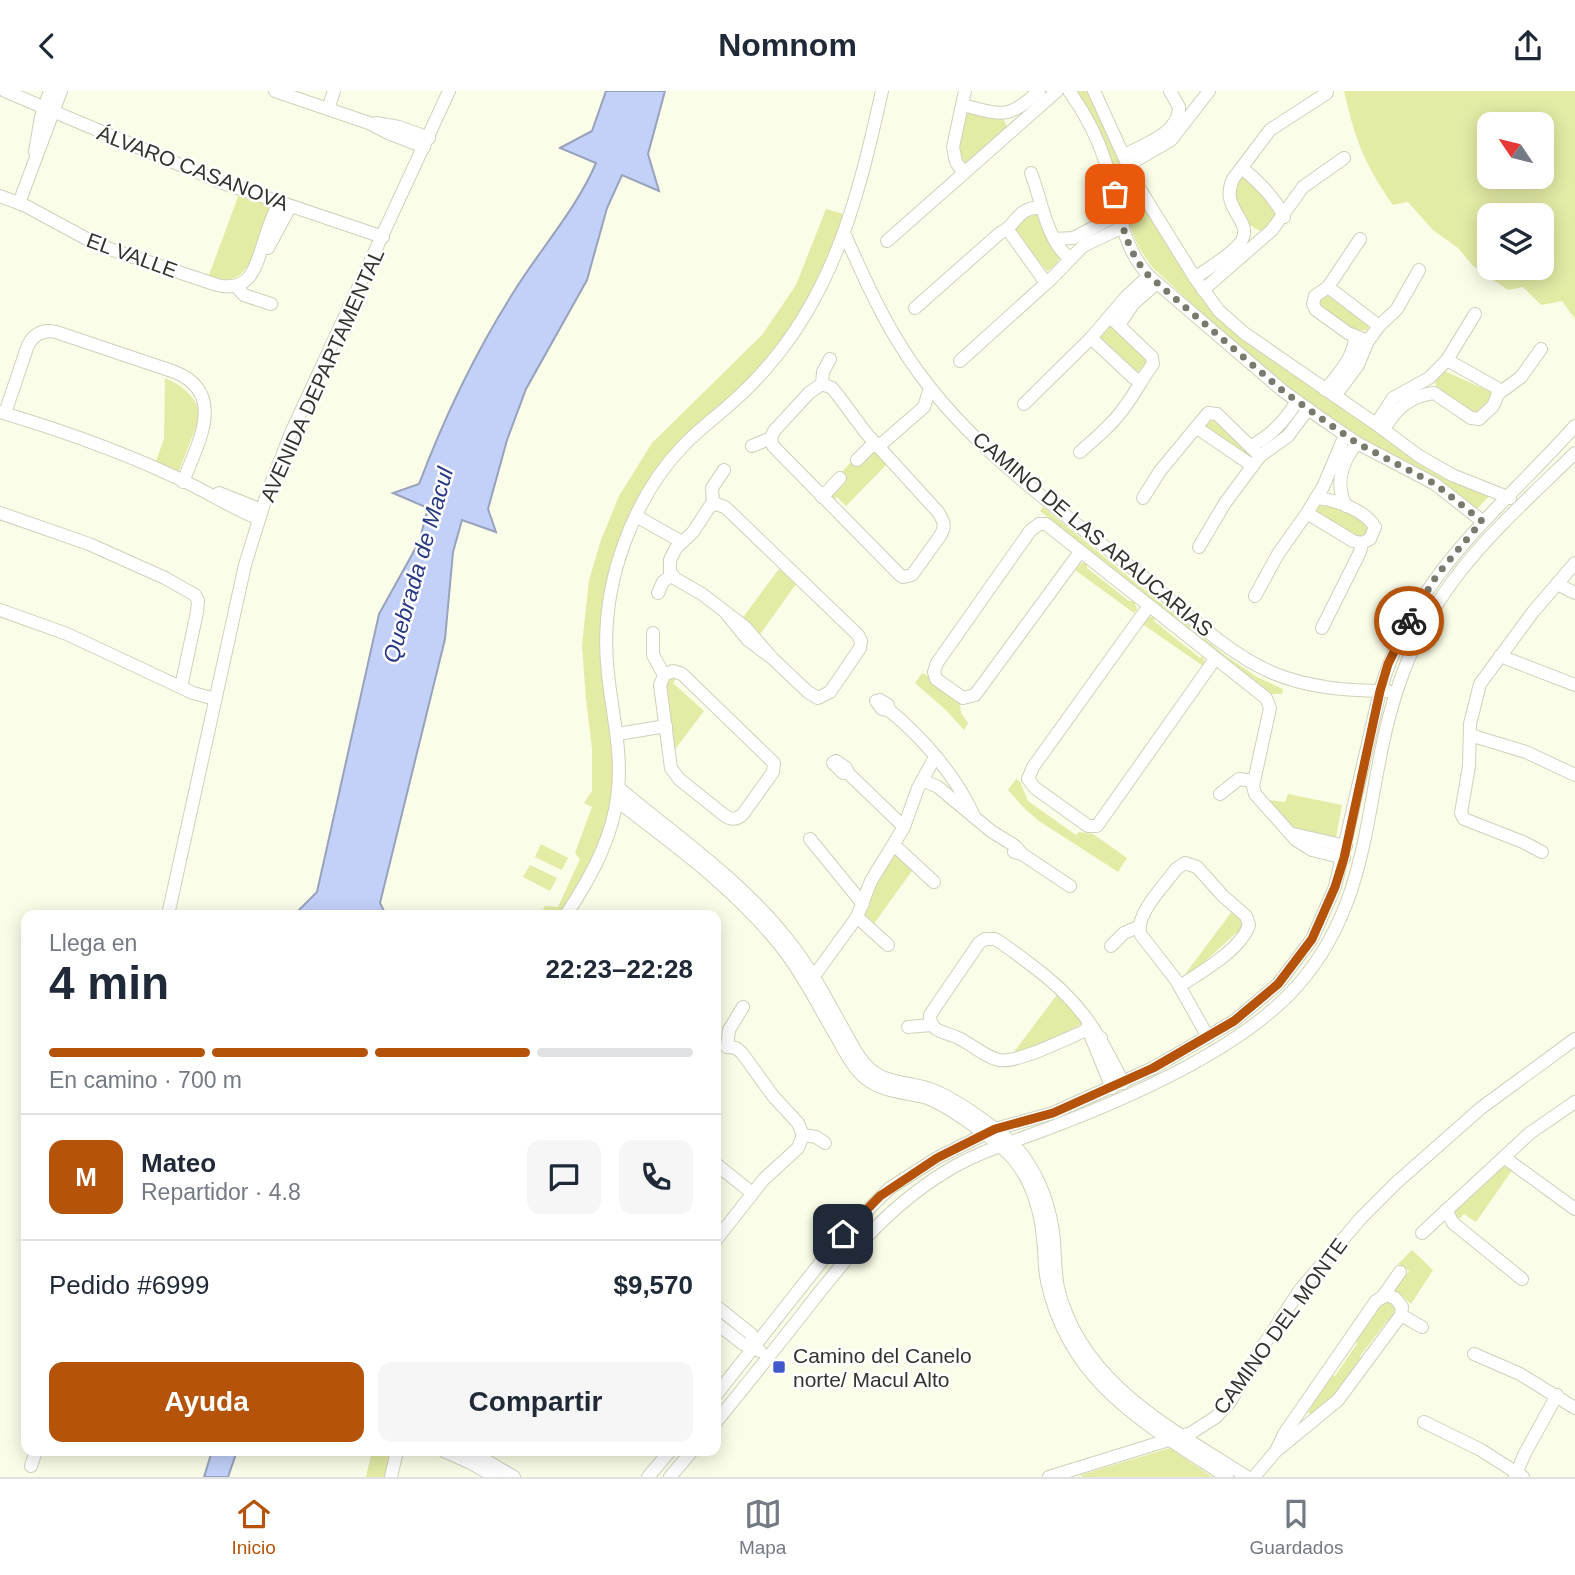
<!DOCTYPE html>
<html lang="es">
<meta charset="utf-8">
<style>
:root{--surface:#fff;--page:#f6f6f7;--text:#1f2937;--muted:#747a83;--line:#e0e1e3;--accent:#b45309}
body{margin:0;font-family:Arial,sans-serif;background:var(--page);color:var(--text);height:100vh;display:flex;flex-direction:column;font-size:26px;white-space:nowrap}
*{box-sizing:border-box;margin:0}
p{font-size:23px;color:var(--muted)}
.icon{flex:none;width:38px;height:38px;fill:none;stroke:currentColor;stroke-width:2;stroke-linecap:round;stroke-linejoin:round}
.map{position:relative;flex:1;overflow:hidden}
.panel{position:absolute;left:21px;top:819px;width:700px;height:546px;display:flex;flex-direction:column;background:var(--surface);border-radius:14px;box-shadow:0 4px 18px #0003}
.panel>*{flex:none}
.needle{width:46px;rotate:305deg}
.controls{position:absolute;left:1477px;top:21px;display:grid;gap:14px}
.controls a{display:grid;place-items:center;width:77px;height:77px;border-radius:14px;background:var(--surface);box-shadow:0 4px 18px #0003;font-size:35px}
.pin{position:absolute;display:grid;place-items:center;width:60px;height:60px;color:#fff;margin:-30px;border-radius:14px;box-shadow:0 4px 10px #0006}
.courier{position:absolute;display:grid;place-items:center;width:70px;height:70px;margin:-35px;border:5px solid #b45309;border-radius:50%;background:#fff;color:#222;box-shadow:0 2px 9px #0007}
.summary em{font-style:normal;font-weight:700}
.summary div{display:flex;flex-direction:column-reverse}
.summary{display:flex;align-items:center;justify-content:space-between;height:119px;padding:0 28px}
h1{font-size:46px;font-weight:700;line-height:52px}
.bar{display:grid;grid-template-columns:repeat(4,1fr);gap:10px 7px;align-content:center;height:84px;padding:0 28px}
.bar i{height:9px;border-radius:5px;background:var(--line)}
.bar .current{background:var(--accent)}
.bar p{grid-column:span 4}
.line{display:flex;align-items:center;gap:18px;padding:0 28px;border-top:2px solid var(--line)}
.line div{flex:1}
.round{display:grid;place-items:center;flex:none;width:74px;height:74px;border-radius:14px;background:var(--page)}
.primary-button{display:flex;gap:14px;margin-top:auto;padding:14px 28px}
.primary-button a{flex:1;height:80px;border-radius:14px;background:var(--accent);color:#fff;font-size:28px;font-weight:700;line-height:80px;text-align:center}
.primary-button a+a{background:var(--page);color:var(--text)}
header{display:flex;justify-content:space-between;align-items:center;height:91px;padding:0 28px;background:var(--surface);font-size:32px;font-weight:700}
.dock{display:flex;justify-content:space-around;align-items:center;height:98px;border-top:2px solid var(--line);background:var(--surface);font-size:19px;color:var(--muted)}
.dock a{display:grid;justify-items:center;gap:4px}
.dock .current{color:var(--accent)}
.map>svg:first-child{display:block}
.green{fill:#e4eba5;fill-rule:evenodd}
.water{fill:#c3d1f9;stroke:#98a2bc;stroke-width:2}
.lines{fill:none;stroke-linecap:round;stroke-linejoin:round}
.minor-casing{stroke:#cfd1bc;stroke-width:14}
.minor{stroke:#fff;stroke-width:12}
.done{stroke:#797a6d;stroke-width:7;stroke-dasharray:0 12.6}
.route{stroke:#b45309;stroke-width:9}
.poi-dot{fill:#4059cc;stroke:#fff;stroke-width:2.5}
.labels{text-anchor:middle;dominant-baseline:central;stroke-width:5;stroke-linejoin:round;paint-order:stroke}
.street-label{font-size:21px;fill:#33342c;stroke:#fff}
.poi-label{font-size:21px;fill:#33342c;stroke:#fff;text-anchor:start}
.water-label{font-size:23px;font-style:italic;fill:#283983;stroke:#fff}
</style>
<header><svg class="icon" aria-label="back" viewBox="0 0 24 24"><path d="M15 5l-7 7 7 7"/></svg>Nomnom<svg class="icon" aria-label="share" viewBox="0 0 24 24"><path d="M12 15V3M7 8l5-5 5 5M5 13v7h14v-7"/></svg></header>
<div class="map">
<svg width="1575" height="1386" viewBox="0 0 1575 1386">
<rect width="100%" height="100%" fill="#fafde7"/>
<!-- green -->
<g class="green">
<polygon points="1075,0 1086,0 1089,4 1137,107 1231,238 1297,287 1367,333 1404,362 1443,384 1490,404 1475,420 1333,330 1290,298 1255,271 1152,176 1138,155 1127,128 1116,82 1098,37"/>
<path d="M1344,0H1575V228L1562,210L1541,214L1523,196L1508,199L1473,175L1458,157L1433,139L1408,111L1393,114C1364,73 1355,48 1344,0ZM1542,33V86H1489V33ZM1542,124V177H1489V124Z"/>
<polygon points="969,21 1003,27 1007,36 966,73 957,60 965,23"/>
<path d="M1243,85L1261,100L1269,115L1277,123L1276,128L1262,140C1242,136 1226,101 1243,85Z"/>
<path d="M239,103L267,113L271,117C264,136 253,184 231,188C224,190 216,186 209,184Z"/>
<polygon points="826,118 844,123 828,172 792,236 752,287 637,411 603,546 604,604 613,649 613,688 609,726 598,759 562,824 540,824 545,815 558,816 580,768 575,762 592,716 584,712 592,700 592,658 586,608 582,554 589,489 601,449 619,405 652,352 762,244 796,194"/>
<polygon points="1036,123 1043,129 1060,166 1055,175 1047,180 1013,139 1018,131"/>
<polygon points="1323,204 1330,204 1368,232 1368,239 1356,240 1321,217 1319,210"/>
<polygon points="1109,232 1149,269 1137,282 1097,245"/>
<polygon points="1442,279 1491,301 1490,309 1477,321 1471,323 1436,297 1435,289"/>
<path d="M165,287C184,296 193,303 201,323L179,380L156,370L164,348Z"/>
<polygon points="1214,327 1255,365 1251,370 1205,337 1206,331"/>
<polygon points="874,359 887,373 846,415 837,406 832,409 827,405 846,385 842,381 851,371 856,375"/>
<polygon points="1325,410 1365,430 1371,438 1361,449 1314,420 1315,413"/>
<polygon points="1043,416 1226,565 1257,586 1283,598 1282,603 1269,603 1238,580 1040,420"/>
<polygon points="1082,472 1088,472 1087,477 1129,510 1134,510 1137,518 1134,522 1075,479"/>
<polygon points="779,478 796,493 759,545 741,529"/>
<polygon points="1147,526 1155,526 1154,530 1200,567 1203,565 1205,572 1203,575 1141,532"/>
<polygon points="922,582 930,586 932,593 960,612 961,622 968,632 964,639 946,619 915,592"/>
<polygon points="668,585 677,586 673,592 704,620 673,661 664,598"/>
<polygon points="1016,688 1020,691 1028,710 1076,744 1079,741 1093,743 1127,767 1118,781 1039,730 1025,718 1008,699"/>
<polygon points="1288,703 1342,714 1336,746 1294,737 1269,709 1285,711"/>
<polygon points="541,753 568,767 562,779 535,766"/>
<path d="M895,762L914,777L873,834C871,833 865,828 864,826C859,814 885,769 895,762Z"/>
<polygon points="530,774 557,787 550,800 523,786"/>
<polygon points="1233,819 1246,833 1240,842 1236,842 1188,886 1186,882"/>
<polygon points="1059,901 1084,932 1017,964 1014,961"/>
<polygon points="1506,1073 1513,1078 1476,1131 1464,1123 1459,1128 1452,1119"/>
<polygon points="1412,1159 1433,1179 1411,1213 1394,1198 1409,1180 1398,1173"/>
<polygon points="1392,1208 1396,1213 1392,1229 1387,1230 1360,1265 1361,1271 1338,1302 1313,1324 1308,1321 1331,1284 1335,1285 1357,1253 1355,1246 1380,1213"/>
<polygon points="1170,1357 1212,1386 1083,1386 1080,1384"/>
<polygon points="372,1360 393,1360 386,1386 366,1386"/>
</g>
<!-- water -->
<g class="water">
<path d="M606,0H665L648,63L659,100L622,84L607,117L587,189L526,298L507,349L488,418L496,441L462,429L453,461L445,548L380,812L386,824H294L317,801L379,523L419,451L428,417L393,402L419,393C444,327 475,262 513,202C540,158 576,119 596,72L560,57L592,40Z"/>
<polygon points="212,1360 237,1360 228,1386 204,1386"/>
</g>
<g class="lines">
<!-- minor casing -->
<g class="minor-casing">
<g id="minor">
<polyline points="5,0 223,92 383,146"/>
<polyline points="275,0 369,32 388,42 424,56"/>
<path d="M1069,0C1085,22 1098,47 1106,73C1119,112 1120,154 1149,185L1283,300L1322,328L1357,352L1435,393L1482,430"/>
<polyline points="1094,0 1136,92 1195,187 1219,220 1244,242 1376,333 1419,365 1452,384 1510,407"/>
<path d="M962,14C1001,23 1007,30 1039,0"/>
<polyline points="328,18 334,0"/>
<polyline points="376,32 399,36 429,47"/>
<polyline points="35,61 41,26 50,0"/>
<path d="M1124,64C1143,54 1180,42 1179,16L1170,0"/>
<polyline points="1128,74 1171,49 1209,0"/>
<path d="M1242,77C1257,89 1276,108 1284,126"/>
<polyline points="964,82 956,71 953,56 965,0"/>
<path d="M1031,82C1041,107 1047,152 1070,167"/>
<path d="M0,105L26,115L98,154L217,194C251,202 256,175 264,150C268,137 273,124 279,112"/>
<polyline points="19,112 61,0"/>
<polyline points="1008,139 1046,192"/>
<path d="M844,142C866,191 887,239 919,282C978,363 1064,422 1142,485C1183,518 1224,561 1273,582C1309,597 1349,600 1388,600"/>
<polyline points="1055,148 1073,147 1120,123"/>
<polyline points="1360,148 1328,196 1315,205 1313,213 1316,219 1348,242 1368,250"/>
<polyline points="887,150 1057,0"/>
<polyline points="268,157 290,116"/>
<path d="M1195,187C1208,177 1235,162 1242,149C1253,129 1219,118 1233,88L1270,39L1327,2"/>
<polyline points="236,195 244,204 271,213"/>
<polyline points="1328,196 1379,235"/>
<polyline points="1203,199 1272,139 1303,96 1344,67"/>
<path d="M915,217L1000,142C1016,136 1017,115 1041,117"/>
<polyline points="1119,234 1133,213 1157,192"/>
<polyline points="1091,247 1134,287 1141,289"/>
<polyline points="1447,269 1497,297 1498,303"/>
<polyline points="960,270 1052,187 1083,155 1123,136"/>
<path d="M822,293L832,297L837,303L866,342L938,421C944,430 946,436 940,445L912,484L903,486L900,484L773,355L771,347L774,340L809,302Z"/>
<polyline points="822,293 823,281 830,268"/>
<path d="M1325,299C1338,284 1354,266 1355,246"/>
<polyline points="1335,305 1358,274 1368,250 1379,235 1397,218 1419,179"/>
<polyline points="1024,313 1091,247 1126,206 1149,185"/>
<path d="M0,321C67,341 134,365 196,396C217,407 237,419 259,428"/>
<path d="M5,322L28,254C34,243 43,238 56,241L175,281C228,303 197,353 183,391"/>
<polyline points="1376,333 1393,307 1429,287 1447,269 1475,223"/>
<polyline points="1197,337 1253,375"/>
<path d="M1384,339C1395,318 1410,305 1434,302L1471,327L1479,328L1493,315L1498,303L1521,286L1541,258"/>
<polyline points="752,355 771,347"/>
<path d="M1252,355C1272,343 1285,330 1297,310"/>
<polyline points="878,356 924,316 930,297"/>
<path d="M1080,361C1096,347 1114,332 1126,314C1136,301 1143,286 1153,273L1152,266L1110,226"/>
<polyline points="857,369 875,351"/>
<polyline points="219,402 262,419"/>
<polyline points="822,406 840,387"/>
<polyline points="1143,407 1160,380 1208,322 1217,323 1260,365"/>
<path d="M1316,407C1334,408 1365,419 1375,436L1370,448L1362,452L1360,461L1322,537"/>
<polyline points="713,413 712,397 724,379"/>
<path d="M1346,415C1334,392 1342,371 1357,352"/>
<polyline points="0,422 89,453 165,487 195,504 198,510 197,521 181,596"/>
<polyline points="1307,422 1353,450 1362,452"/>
<polyline points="636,425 682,451"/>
<polyline points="1199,456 1225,412 1260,365 1288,345 1308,318"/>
<polyline points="1080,461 975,604 963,607 936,588 934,581 937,572 1030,440 1039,433 1046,433 1266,607 1270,617 1253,695 1255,703 1296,749 1312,759 1344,767"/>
<polyline points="1557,493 1575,502"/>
<polyline points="658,502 663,491 672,484"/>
<polyline points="1255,505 1278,463 1307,422 1323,396 1345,344"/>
<polyline points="1148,516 1033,676 1028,688 1035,697 1088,735 1097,735 1215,568"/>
<polyline points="0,519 67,543 193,602 215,608"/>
<polyline points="726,522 748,549 772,567 808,601 818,607 830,601 860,557 861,550 858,544 725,416 716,413 710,415 693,441 676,457 670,469 670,481 676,488 702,503 745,536 772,567"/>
<polyline points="653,542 653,564 664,584"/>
<polyline points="1500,565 1575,594"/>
<path d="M673,580L682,583L774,672L773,681L743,723C737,729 731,729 724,724L679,688L671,677L660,594L664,584Z"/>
<path d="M889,619L882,618L876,610L880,609L888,614L889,619C923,647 956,685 974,725"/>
<polyline points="618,643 666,635"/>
<polyline points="1470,644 1526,661 1575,684"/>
<polyline points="848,682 843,682 833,672 836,670 846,677 848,682 904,736"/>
<polyline points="921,691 927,691 938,696 991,740 1015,755 1022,763"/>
<path d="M619,697C677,746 741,789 788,849C809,875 825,905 841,934C850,949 857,967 870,978C887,993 910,991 930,998C955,1007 1009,1044 1024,1066C1041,1090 1051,1120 1054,1149C1055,1165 1055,1181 1058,1197C1081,1293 1171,1337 1247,1386"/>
<polyline points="1220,703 1239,688 1254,690"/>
<path d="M617,710C676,755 741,802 786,862C805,887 819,916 835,943C844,958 851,975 865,987C883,1001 903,1001 924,1006C945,1012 1001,1052 1015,1070C1032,1091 1041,1121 1043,1148C1045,1162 1044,1176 1047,1190C1069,1293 1146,1333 1227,1386"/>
<polyline points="1293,743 1346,755"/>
<polyline points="810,748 863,813"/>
<polyline points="894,754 934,791"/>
<polyline points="1014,761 1022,763 1070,795"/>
<polyline points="1542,761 1523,751 1464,728 1461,722 1469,675 1470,633 1480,593 1533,521 1575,472"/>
<polyline points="168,824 245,474 267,403 291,342 449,0"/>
<path d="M566,824C591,786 614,745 618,699C622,659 612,622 608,583C603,540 609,494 624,453C637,417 656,383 683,355C697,340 712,329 727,316C746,300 763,282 778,263C839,186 861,94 882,0"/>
<polyline points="857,826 888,854"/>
<polyline points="1111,855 1124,842 1138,836"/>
<polyline points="814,885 857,826 871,790 904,736 918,697 935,666"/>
<path d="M1180,895C1201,881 1241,859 1249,834L1246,825L1223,805L1197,776L1185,772L1176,778C1165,794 1133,825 1141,844L1176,889L1208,946"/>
<polyline points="908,936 931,934"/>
<polyline points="1087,936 1112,997"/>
<path d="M1101,947L1087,939C1069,946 1017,973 999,969C984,966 971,952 956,946C943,940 930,941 930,924L979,852L985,848H995C1007,855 1019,865 1030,873C1079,909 1097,938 1123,992"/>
<polyline points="727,956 736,957 742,962 773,1005 798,1032 803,1044"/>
<polyline points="727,956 729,939 743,916"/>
<polyline points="803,1044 816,1046 825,1052"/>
<polyline points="1505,1067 1575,1118"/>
<polyline points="716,1073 752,1102"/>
<polyline points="1446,1119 1453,1132 1522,1188"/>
<polyline points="1422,1142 1530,1042 1575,1011"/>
<polyline points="716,1149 764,1088 798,1057 803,1044"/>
<polyline points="1383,1205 1400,1181"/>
<polyline points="716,1215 751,1243 755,1256"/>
<polyline points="1401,1224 1422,1236"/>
<polyline points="716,1232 743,1253 755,1256 760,1260"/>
<polyline points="1474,1263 1520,1283 1575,1317"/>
<path d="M716,1304L843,1143L890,1097L937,1067L995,1038L1053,1022L1153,977L1234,930L1278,893L1312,848L1335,796L1380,600C1415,481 1497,422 1575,335"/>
<path d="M716,1331C743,1298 770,1264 797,1230C841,1173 883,1119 945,1081C979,1060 1016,1050 1052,1036C1131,1006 1242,958 1298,894C1375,806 1363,703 1397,599C1432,491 1497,438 1575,362"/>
<polyline points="1424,1331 1481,1359 1523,1386"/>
<polyline points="444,1360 471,1372 495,1386"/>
<polyline points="470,1360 514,1386"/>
<polyline points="31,1375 36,1360"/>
<polyline points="391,1386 397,1360"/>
<polyline points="648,1386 670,1360"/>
<polyline points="670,1386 692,1360"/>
<polyline points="1049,1386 1191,1342 1216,1326 1230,1311 1263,1255 1300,1199 1361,1127 1396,1092 1481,1017 1575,948"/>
<polyline points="1254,1386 1276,1360 1338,1309 1401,1224 1402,1216 1395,1207 1386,1204 1376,1210 1284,1343 1276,1360"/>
<polyline points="1515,1386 1524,1364 1557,1304"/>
</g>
</g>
<!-- minor -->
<use href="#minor" class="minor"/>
</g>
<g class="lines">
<!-- done -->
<path class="done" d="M1115,103C1122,134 1127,161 1149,185L1283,300L1322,328L1357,352L1435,393L1482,430L1437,484L1409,530"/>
<!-- route -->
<polyline class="route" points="843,1143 880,1105 937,1067 995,1038 1053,1022 1153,977 1234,930 1278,893 1312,848 1335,796 1344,767 1380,600 1388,573 1409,530"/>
</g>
<!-- markers -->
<rect class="poi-dot" x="772" y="1269" width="14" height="14" rx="3.5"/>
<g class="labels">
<!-- street labels -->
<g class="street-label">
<text transform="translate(193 77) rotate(21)">ÁLVARO CASANOVA</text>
<text transform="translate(132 164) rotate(20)">EL VALLE</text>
<text transform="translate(322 284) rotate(-66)">AVENIDA DEPARTAMENTAL</text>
<text transform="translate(1093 443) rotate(40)">CAMINO DE LAS ARAUCARIAS</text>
<text transform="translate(1280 1235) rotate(-54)">CAMINO DEL MONTE</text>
</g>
<!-- poi labels -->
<g class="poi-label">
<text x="793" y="1264">Camino del Canelo<tspan x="793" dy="24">norte/ Macul Alto</tspan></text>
</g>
<!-- water labels -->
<g class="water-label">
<text transform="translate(418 474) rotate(-74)">Quebrada de Macul</text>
</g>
</g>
</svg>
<div class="controls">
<a><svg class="needle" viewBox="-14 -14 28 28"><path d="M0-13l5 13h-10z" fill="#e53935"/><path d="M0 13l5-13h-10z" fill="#747a83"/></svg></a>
<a><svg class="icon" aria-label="layers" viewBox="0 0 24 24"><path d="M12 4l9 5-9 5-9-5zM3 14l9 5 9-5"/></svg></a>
</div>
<div class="pin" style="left:1115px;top:103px;background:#ea580c"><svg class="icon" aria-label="bag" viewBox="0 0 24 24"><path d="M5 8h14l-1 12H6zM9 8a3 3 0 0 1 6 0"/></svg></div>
<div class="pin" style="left:843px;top:1143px;background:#1f2937"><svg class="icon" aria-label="home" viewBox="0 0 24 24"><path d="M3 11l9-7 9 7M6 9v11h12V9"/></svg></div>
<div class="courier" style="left:1409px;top:530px"><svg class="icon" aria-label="bike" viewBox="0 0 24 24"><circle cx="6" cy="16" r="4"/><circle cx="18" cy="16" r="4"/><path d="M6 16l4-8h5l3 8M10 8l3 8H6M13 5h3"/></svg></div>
<section class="panel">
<div class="summary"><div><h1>4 min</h1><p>Llega en</p></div><em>22:23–22:28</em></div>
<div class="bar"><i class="current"></i><i class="current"></i><i class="current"></i><i></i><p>En camino · 700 m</p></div>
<div class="line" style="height:126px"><b class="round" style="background:var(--accent);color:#fff">M</b><div><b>Mateo</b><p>Repartidor · 4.8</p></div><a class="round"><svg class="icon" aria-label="chat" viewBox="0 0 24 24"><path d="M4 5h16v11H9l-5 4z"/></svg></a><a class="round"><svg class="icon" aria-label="phone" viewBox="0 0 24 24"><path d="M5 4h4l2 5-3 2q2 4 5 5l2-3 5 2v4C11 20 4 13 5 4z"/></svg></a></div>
<div class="line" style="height:91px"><div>Pedido #6999</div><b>$9,570</b></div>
<div class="primary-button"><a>Ayuda</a><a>Compartir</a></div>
</section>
</div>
<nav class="dock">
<a class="current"><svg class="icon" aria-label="home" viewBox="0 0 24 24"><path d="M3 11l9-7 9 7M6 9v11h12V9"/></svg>Inicio</a>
<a><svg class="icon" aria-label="map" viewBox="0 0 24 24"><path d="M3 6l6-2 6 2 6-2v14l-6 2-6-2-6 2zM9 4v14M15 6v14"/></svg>Mapa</a>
<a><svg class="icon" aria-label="saved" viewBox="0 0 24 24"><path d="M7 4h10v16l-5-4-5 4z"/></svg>Guardados</a>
</nav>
